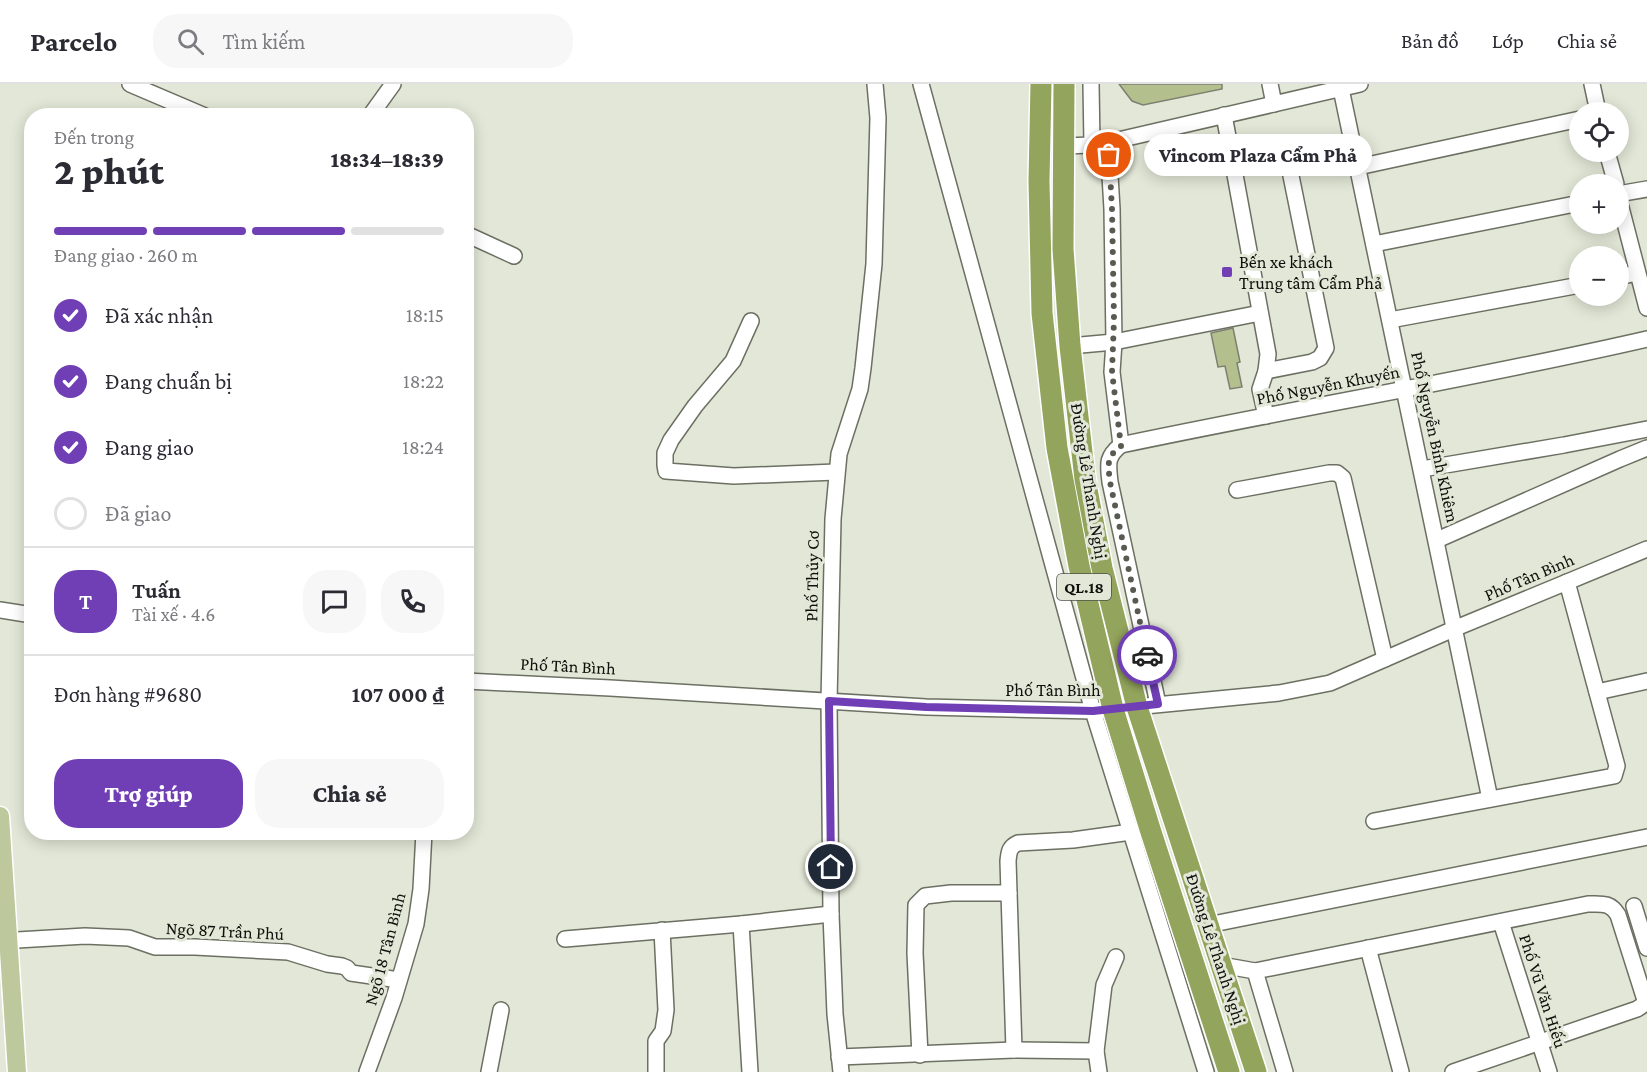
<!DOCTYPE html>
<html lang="vi">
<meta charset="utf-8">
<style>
:root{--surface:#fff;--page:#f7f7f7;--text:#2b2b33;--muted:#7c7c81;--line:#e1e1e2;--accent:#703fb6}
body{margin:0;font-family:"Crimson Pro",serif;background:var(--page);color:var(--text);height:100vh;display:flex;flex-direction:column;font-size:22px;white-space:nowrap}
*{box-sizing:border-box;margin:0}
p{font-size:20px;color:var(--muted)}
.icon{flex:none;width:33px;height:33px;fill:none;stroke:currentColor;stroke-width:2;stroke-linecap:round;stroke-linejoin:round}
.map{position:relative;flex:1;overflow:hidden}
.drawer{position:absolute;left:24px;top:24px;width:450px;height:732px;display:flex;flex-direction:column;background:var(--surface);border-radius:24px;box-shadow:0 3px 15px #0003}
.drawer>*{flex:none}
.fabs{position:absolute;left:1569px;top:18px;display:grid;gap:12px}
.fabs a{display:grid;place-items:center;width:60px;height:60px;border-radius:50%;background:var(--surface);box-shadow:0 3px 15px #0003;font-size:30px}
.pin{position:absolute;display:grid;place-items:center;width:51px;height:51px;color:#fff;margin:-26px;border:3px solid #fff;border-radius:50%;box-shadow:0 2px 6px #0007}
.courier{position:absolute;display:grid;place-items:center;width:60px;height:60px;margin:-30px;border:4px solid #703fb6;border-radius:50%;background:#fff;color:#222;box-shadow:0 2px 8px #0007}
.bubble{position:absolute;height:42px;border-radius:21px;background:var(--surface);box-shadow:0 3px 15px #0003;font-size:20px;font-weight:800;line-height:42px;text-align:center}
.head em{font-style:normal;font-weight:800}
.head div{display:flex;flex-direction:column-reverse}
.head{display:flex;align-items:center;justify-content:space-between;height:102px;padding:0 30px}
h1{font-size:39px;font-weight:800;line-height:45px}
.bar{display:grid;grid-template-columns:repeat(4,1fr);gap:9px 6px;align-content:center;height:72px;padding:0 30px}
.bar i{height:8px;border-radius:4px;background:var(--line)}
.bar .on{background:var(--accent)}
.bar p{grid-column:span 4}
.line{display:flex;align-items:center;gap:15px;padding:0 30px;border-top:2px solid var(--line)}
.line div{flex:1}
.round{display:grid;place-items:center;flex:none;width:63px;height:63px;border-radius:24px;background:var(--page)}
ol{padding:0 30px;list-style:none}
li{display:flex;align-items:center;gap:18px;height:66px}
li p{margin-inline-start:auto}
li .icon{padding:6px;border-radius:50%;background:var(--accent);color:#fff;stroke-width:4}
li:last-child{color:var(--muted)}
li i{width:33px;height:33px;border:3px solid var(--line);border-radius:50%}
.action{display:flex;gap:12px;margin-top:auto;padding:12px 30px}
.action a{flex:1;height:69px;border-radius:24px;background:var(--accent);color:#fff;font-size:24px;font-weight:800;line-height:69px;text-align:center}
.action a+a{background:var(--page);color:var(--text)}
header{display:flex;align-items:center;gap:36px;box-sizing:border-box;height:84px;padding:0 30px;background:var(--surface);border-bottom:2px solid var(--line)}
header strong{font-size:28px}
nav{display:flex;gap:33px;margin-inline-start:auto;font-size:21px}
.search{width:420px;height:54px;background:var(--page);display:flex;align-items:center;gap:15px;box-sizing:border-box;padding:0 21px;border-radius:24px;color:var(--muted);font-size:22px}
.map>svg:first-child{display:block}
.building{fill:#b3c08d;stroke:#7c8072;stroke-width:1.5}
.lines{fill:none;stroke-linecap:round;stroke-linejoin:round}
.minor-casing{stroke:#6c7062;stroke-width:18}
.major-casing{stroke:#fff;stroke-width:21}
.highway-casing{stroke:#fff;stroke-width:24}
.minor{stroke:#fff;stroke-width:15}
.major{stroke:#bec89d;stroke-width:18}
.highway{stroke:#93a45c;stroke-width:21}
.done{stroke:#595b52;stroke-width:6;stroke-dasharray:0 10.8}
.route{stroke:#703fb6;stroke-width:8}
.poi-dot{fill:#703fb6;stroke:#e2e7d7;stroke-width:2}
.labels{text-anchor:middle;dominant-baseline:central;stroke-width:6;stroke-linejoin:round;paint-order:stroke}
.shield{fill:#e2e7d7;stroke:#4e5048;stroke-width:1.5}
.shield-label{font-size:16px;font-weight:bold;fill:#0f100b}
.poi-label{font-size:18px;fill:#0f100b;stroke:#e2e7d7;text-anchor:start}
.street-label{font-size:18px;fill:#0f100b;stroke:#e2e7d7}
</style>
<header>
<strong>Parcelo</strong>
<div class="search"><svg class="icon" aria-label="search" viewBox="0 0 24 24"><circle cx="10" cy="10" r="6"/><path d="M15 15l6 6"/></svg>Tìm kiếm</div>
<nav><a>Bản đồ</a><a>Lớp</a><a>Chia sẻ</a></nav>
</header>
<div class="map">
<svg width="1647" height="988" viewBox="0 0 1647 988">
<rect width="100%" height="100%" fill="#e2e7d7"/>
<!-- building -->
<g class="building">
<polygon points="1119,0 1222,0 1222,5 1143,21 1132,17"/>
<polygon points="1233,244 1240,278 1237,279 1242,303 1230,305 1225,282 1218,283 1211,249"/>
</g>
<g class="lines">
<!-- minor casing -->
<g class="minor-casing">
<g id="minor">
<polyline points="130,0 205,32"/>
<polyline points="921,0 1093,627 1206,988"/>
<polyline points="1091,0 1092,61"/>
<polyline points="1270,0 1274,20"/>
<polyline points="1340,0 1490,715"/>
<polyline points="1592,0 1598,28"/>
<polyline points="1224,31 1268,270 1266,287 1260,305 1266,332"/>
<polyline points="370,32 393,0"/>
<polyline points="1108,58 1112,125 1114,258 1112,288 1121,361"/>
<polyline points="1064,62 1092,61 1114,57 1360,0"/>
<polyline points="1607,68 1616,100"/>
<polyline points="1233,81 1276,73 1284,75 1289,82 1326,264 1320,274 1312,278 1266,287"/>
<polyline points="1358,83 1580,35"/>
<polyline points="1618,110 1647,105"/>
<polyline points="1618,112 1647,224"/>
<polyline points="466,150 514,172"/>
<polyline points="1374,160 1580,119"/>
<polyline points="1618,193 1637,189"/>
<polyline points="1390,236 1580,201"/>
<polyline points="751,237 733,277 695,322 671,356 665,369 665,381 666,387 734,392 836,388"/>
<polyline points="1070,262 1114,258 1260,229"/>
<polyline points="1422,385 1564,361 1647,345"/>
<polyline points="1237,406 1329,389 1337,389 1343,394 1385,575"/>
<polyline points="1437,456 1620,375 1647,364"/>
<polyline points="0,526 32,531"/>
<polyline points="466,597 610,604 926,623 1093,627 1279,609 1330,599 1456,544 1647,465"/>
<polyline points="1597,608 1647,597"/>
<path d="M1158,620L1110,398C1108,380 1106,373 1121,361C1296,324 1473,295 1647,255"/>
<polyline points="1374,737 1614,692 1617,682 1567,498"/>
<polyline points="1634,822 1647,864"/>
<polyline points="1501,838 1549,988"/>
<polyline points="741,840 750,988"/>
<polyline points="1208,841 1647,753"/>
<polyline points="565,855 741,840 831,830"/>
<polyline points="0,857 85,852 129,854 155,863 195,863 288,868 327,880 342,882 347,884 351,889 399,896"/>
<polyline points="1368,864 1401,988"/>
<path d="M1221,881L1255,887L1588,820C1602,820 1610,818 1618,831L1645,916L1643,921L1637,925L1453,988"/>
<polyline points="1255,887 1285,988"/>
<path d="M1014,966L1008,777C1009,768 1009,763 1018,759L1073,756L1138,747"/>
<polyline points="1096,967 1099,988"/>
<polyline points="920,971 915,869 916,821 925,812 951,809 1009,809"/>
<polyline points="839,973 1014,966 1096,967 1104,901 1116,873"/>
<polyline points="367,988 394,914 416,840 421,805 424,748"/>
<polyline points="489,988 501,926"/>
<polyline points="656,988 656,957 663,947 666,926 662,846"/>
<polyline points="841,988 835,930 831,830 829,617 833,435 839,370 860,305 863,284 874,180 878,34 875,0"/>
</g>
</g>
<!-- major casing -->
<g class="major-casing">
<polyline id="major" points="0,732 17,988"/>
</g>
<!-- highway casing -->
<g class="highway-casing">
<g id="highway">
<polyline points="1041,0 1039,97 1042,229 1057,364 1079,482 1113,625 1150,745 1229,988"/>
<polyline points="1064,0 1063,165 1070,262 1085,395 1102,484 1137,623 1256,988"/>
</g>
</g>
<!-- minor -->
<use href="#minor" class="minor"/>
<!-- major -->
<use href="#major" class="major"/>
<!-- highway -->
<use href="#highway" class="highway"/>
</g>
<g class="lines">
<!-- done -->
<path class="done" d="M1109,71L1112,125L1114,236L1112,288L1121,362C1106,373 1108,380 1110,398L1147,571"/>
<!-- route -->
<polyline class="route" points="831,783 829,617 926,623 1093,627 1158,620 1147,571"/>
</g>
<!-- markers -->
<rect class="poi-dot" x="1221" y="182" width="12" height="12" rx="3"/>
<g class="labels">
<!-- shield labels -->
<rect class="shield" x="1057" y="490" width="54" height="26" rx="4.5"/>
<g class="shield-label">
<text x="1084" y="503">QL.18</text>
</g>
<!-- poi labels -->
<g class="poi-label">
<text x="1239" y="178">Bến xe khách<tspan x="1239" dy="21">Trung tâm Cẩm Phả</tspan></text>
</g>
<!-- street labels -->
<g class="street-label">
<text transform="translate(1328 301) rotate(-11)">Phố Nguyễn Khuyến</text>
<text transform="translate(1435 353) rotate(78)">Phố Nguyễn Bỉnh Khiêm</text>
<text transform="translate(1089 397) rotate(81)">Đường Lê Thanh Nghị</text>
<text transform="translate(812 492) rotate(-89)">Phố Thủy Cơ</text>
<text transform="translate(1529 493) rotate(-23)">Phố Tân Bình</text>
<text transform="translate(568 582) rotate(3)">Phố Tân Bình</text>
<text x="1053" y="606">Phố Tân Bình</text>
<text transform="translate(225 847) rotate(3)">Ngõ 87 Trần Phú</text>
<text transform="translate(385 865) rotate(-75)">Ngõ 18 Tân Bình</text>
<text transform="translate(1216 865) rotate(72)">Đường Lê Thanh Nghị</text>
<text transform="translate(1543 907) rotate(72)">Phố Vũ Văn Hiếu</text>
</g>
</g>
</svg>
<div class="fabs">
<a><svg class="icon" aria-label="locate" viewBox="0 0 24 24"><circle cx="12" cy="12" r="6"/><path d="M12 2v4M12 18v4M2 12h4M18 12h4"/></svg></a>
<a>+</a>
<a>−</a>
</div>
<div class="pin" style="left:1109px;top:71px;background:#ea580c"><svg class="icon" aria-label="bag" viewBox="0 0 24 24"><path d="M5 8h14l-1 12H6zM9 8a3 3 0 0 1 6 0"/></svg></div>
<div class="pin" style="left:831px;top:783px;background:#1f2937"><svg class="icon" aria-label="home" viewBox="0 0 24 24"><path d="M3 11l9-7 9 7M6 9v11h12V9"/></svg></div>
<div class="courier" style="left:1147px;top:571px"><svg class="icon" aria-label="car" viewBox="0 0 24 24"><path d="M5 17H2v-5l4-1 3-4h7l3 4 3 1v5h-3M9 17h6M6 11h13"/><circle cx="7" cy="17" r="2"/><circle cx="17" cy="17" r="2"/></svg></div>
<div class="bubble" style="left:1144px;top:50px;width:228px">Vincom Plaza Cẩm Phả</div>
<section class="drawer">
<div class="head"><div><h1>2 phút</h1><p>Đến trong</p></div><em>18:34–18:39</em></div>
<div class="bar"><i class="on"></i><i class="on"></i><i class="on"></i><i></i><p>Đang giao · 260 m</p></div>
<ol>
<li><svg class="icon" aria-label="check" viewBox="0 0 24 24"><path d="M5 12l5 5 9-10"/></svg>Đã xác nhận<p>18:15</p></li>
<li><svg class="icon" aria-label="check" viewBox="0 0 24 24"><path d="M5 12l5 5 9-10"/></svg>Đang chuẩn bị<p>18:22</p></li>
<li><svg class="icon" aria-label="check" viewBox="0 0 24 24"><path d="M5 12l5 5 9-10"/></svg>Đang giao<p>18:24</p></li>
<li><i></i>Đã giao</li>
</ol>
<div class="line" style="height:108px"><b class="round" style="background:var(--accent);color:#fff">T</b><div><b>Tuấn</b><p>Tài xế · 4.6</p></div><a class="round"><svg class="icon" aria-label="chat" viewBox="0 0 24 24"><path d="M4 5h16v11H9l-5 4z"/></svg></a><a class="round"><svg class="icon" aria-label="phone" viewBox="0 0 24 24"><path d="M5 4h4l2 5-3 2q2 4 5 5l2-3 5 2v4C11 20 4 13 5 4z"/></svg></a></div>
<div class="line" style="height:78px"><div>Đơn hàng #9680</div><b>107 000 ₫</b></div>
<div class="action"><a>Trợ giúp</a><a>Chia sẻ</a></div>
</section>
</div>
